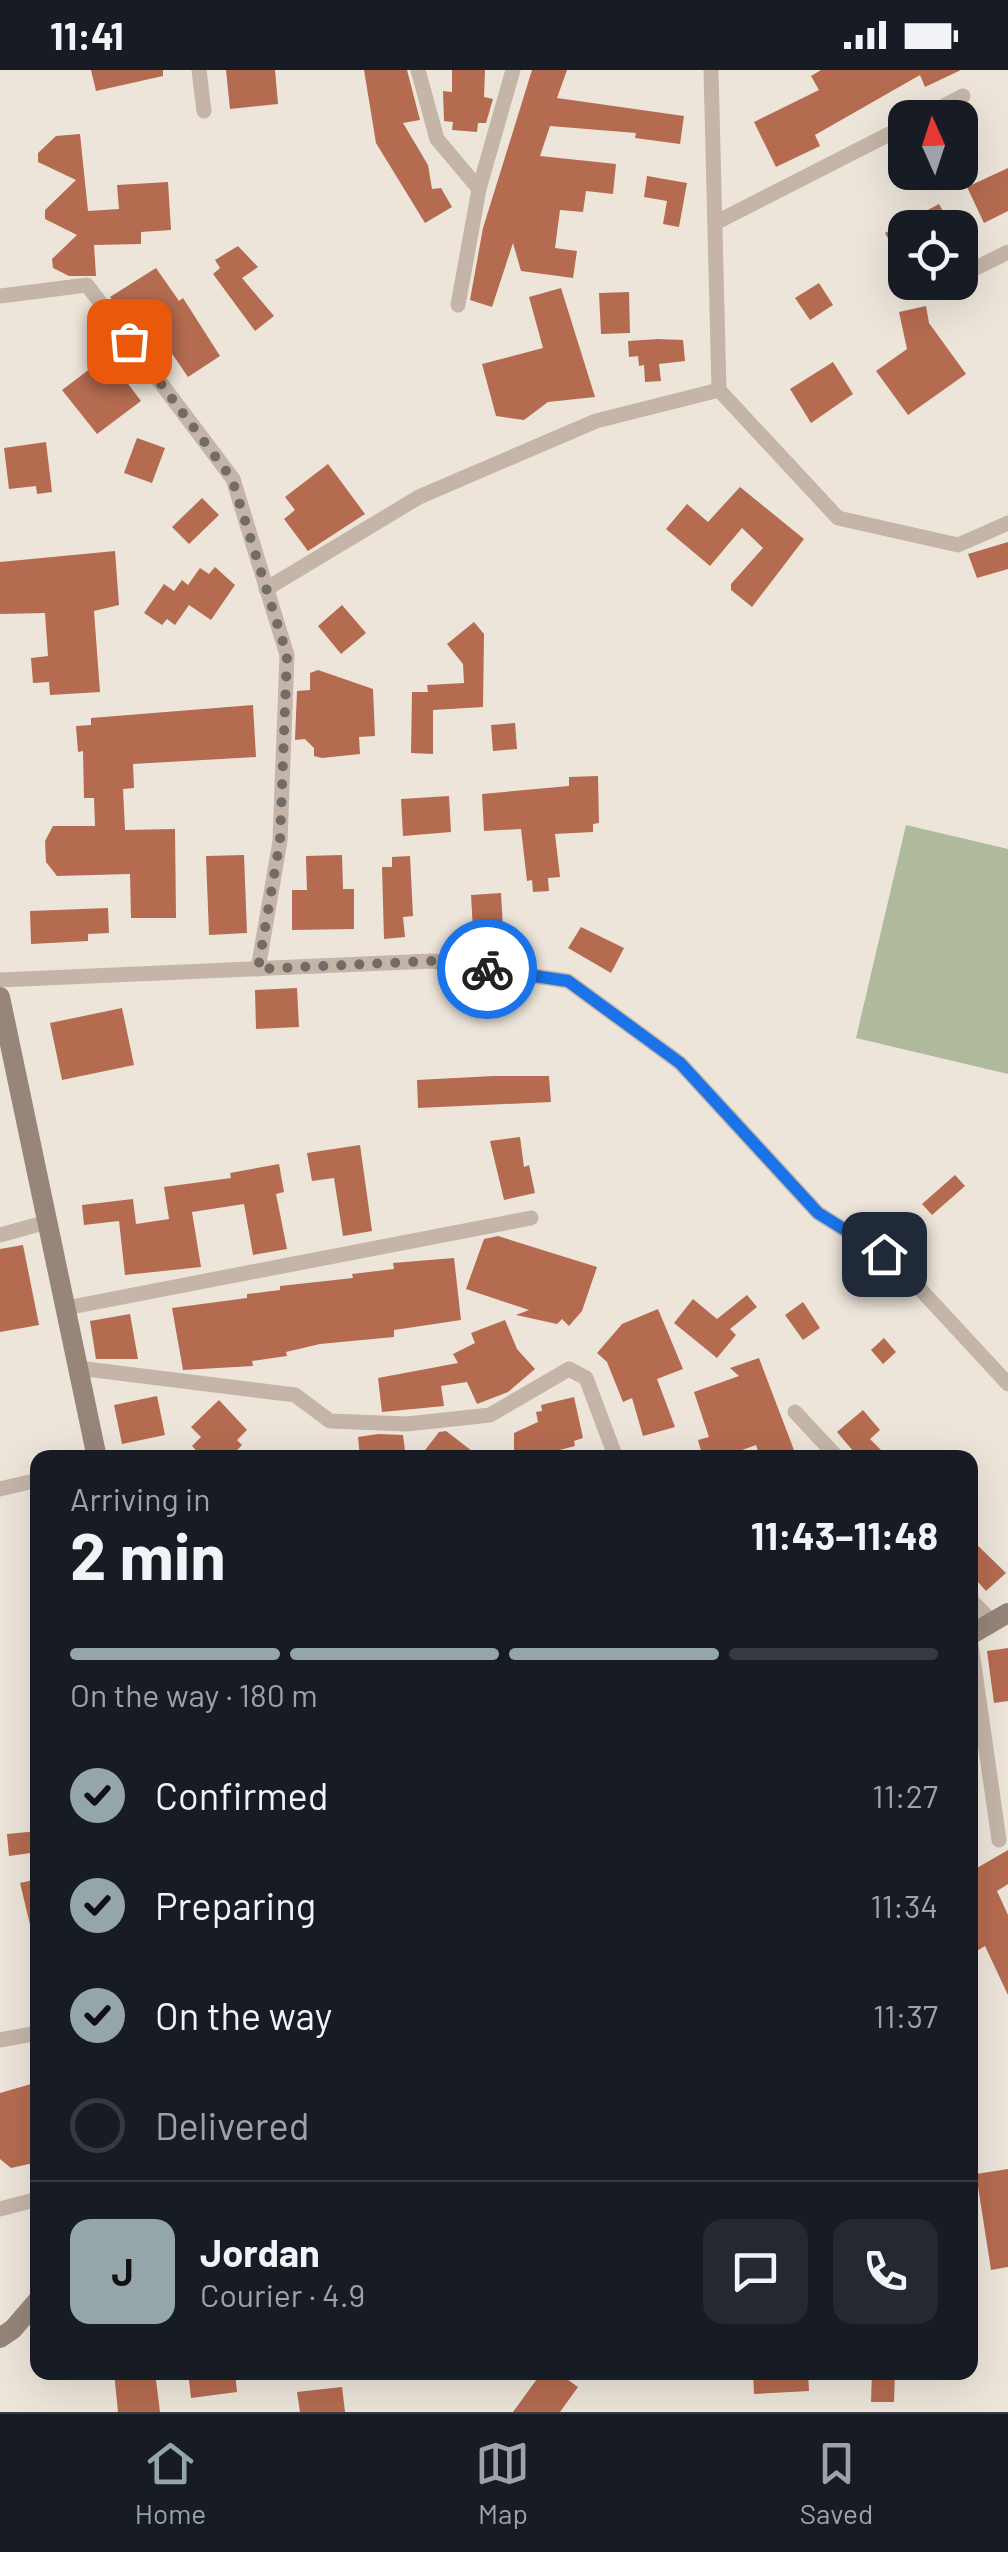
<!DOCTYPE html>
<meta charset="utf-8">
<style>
:root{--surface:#171b24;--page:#242831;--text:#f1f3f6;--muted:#9ea1a6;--line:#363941;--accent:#94a6aa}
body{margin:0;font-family:Barlow,sans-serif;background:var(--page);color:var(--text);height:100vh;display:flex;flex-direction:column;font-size:38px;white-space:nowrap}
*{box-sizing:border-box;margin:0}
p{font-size:32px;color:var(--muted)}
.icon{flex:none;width:55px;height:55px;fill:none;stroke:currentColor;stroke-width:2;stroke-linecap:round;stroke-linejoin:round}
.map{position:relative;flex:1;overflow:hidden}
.side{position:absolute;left:30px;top:1380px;width:948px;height:930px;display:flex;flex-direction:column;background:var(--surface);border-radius:20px;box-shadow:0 10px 40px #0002}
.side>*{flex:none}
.needle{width:65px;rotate:357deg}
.controls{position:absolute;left:888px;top:30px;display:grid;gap:20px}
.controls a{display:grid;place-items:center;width:90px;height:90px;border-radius:20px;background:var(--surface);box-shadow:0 10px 40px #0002;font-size:50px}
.pin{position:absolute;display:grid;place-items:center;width:85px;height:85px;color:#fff;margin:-42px;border-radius:20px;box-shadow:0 5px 15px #0006}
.courier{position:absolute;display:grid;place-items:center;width:100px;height:100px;margin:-50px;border:8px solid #1a73e8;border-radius:50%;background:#fff;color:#222;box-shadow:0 2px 12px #0007}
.head em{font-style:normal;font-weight:700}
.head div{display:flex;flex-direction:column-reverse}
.head{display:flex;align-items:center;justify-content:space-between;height:170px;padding:0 40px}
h1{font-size:65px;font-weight:700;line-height:75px}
.bar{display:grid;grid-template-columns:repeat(4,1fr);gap:15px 10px;align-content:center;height:120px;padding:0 40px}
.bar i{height:12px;border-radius:8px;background:var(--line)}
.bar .selected{background:var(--accent)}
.bar p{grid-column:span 4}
.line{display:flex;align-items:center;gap:25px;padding:0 40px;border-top:2px solid var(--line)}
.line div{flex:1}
.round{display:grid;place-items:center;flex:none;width:105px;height:105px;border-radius:20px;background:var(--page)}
ol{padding:0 40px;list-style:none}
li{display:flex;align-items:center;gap:30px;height:110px}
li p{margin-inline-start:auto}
li .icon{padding:10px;border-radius:50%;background:var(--accent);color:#111;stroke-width:4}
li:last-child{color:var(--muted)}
li i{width:55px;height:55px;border:5px solid var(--line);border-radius:50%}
.status{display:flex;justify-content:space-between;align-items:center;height:70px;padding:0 50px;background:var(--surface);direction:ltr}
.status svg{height:28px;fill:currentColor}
.tabs{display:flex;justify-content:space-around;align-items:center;height:140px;border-top:2px solid var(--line);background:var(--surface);font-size:28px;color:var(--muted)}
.tabs a{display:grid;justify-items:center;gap:5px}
.tabs .selected{color:var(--accent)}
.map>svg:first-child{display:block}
.green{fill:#afba9c}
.building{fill:#b56b50}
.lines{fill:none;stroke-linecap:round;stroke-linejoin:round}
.street{stroke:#c4b5a8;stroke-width:15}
.secondary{stroke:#97857a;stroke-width:20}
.done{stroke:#736c66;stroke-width:10;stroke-dasharray:0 18}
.route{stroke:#1a73e8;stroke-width:12}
</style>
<div class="status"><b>11:41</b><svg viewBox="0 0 49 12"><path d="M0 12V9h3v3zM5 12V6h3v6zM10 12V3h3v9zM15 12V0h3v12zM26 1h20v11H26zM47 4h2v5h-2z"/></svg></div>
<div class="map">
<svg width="1008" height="2342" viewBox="0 0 1008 2342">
<rect width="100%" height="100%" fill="#ede5da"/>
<!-- green -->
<polygon class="green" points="906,755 1008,779 1008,1004 856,968"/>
<!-- building -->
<g class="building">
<polygon points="91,0 163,0 163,6 96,21"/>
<polygon points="226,0 275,0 278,34 230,39"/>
<polygon points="364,0 407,0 420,50 403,53 428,95 432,119 441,118 452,137 425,153 376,73"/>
<polygon points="452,0 485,0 484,27 493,29 486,53 478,53 477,62 452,60 453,52 444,51 443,21 452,22"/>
<polygon points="532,0 567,0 557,28 684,46 680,74 635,68 636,63 550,56 540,86 616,94 613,124 586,121 583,142 560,140 555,178 577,181 573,208 521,201 513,173 492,237 470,230 483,158"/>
<polygon points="821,0 961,0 925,17 920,5 815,65 820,76 776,97 754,52 819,20 811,6"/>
<polygon points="80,64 88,141 119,139 117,115 168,112 171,160 141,162 141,174 94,175 96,206 69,206 53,198 52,189 77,165 45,149 45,140 76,110 38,92 38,83 56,66"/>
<polygon points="1008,98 1008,141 984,153 967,117"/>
<polygon points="647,106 687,113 679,157 663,154 667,131 644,127"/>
<polygon points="939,134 952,158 905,158 905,199 885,163"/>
<polygon points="238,176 258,197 242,208 274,246 255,261 213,204 220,198 215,190"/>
<polygon points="156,198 179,231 183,228 220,286 188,307 162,269 150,277 126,241 123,244 110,227"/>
<polygon points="819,213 833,235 810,250 795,228"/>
<polygon points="561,218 595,327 548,332 524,350 496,346 482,294 543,278 529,227"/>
<polygon points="629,222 630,263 601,264 599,223"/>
<polygon points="926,236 929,253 966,304 908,345 876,301 907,279 899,242"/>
<polygon points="658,269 683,270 685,291 659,294 661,311 645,312 644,295 639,296 638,286 629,287 628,271"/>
<polygon points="107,286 141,331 97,364 62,320"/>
<polygon points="833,292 853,324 811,353 790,319"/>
<polygon points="137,368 165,378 152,413 124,403"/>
<polygon points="46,372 52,422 37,424 36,416 9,419 4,378"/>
<polygon points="328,394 365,444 308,481 284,449 295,440 285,427"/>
<polygon points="740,417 804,469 752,537 731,520 731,514 763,478 742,458 710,496 666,459 687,434 708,452"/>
<polygon points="202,428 219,445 189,474 172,457"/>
<polygon points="1008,472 1008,499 977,508 968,484"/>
<polygon points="115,481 119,535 94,541 100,622 50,625 49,612 33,613 31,588 48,586 45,543 0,544 0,492"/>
<polygon points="215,497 235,515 211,550 189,535 175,555 167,549 162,555 144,543 164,514 174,521 182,510 188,515 200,498 209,504"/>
<polygon points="342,535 366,563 341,584 318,556"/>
<polygon points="474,552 484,564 483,637 433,640 433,684 411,683 412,622 428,622 427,615 464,613 463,594 447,574"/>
<polygon points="318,600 373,619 375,666 359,667 360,684 322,688 314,686 314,678 305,669 295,670 297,621 310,620 310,603"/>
<polygon points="253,635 256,687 133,694 134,718 123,719 125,760 175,759 176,848 131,848 130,804 57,806 46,792 45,771 53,756 95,756 94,728 84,728 83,681 78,682 76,656 91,655 91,648"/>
<polygon points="515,653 517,679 493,681 491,655"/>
<polygon points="598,706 599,753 593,754 593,762 555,764 560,807 548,808 549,821 533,822 532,810 527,811 521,759 484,761 482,724 569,716 569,707"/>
<polygon points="449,726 451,762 403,766 401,729"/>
<polygon points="244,785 247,863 209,865 206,786"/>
<polygon points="342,785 343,819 354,819 354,859 292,860 292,820 307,820 306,786"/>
<polygon points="410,786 413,846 403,847 405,867 384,869 382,797 392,797 392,787"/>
<polygon points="501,823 503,859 473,860 471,825"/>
<polygon points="108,838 109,863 88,864 88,871 31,874 30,841"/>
<polygon points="581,857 624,878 611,903 568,878"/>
<polygon points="297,918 299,957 256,959 255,920"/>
<polygon points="122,938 134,995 62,1010 50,953"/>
<polygon points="493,1006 549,1006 551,1032 418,1038 417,1010"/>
<polygon points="520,1067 524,1097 529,1095 535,1123 504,1130 490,1071"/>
<polygon points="360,1075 372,1161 343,1166 334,1108 312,1111 307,1083"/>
<polygon points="279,1094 284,1122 276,1124 287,1179 253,1185 244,1134 192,1142 201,1197 125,1205 119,1151 84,1155 82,1135 133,1129 136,1154 169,1149 164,1117 231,1108 230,1103"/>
<polygon points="955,1105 965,1116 932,1145 922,1134"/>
<polygon points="498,1166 597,1197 582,1241 569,1256 562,1249 557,1254 516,1245 529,1240 466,1219 484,1169"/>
<polygon points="23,1175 39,1255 0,1262 0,1179"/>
<polygon points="454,1188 461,1250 394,1260 394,1267 320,1274 286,1282 287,1286 252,1291 253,1296 183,1300 172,1238 247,1228 247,1224 280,1220 280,1216 353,1208 352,1204 394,1199 393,1193"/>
<polygon points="747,1225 757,1237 730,1259 736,1265 717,1288 674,1253 693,1229 717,1249"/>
<polygon points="803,1232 820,1258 803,1270 785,1245"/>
<polygon points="658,1239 683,1299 657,1309 675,1357 643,1366 632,1328 623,1332 607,1292 597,1283 622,1254"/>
<polygon points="130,1244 138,1289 96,1289 90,1251"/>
<polygon points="505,1250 517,1279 535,1299 508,1322 477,1334 467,1312 441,1316 444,1336 382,1342 378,1308 458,1293 453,1284 475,1273 471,1263"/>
<polygon points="884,1268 896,1282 883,1294 871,1280"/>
<polygon points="759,1288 797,1388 760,1388 756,1375 720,1388 703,1388 698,1370 709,1367 694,1322 739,1306 730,1298"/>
<polygon points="157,1326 165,1365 122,1374 114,1335"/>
<polygon points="574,1327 583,1368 574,1371 575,1376 556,1381 556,1385 514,1388 514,1363 538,1352 536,1342 542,1341 541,1335"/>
<polygon points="219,1330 247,1360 237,1370 242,1375 230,1388 203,1388 192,1376 201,1367 191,1357"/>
<polygon points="863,1340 880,1360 870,1369 889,1388 859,1388 837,1362"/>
<polygon points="446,1361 481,1388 419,1388 439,1362"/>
<polygon points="378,1364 403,1365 406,1388 360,1388 358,1367"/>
<polygon points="970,1468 1006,1503 986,1521 970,1503"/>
<polygon points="1008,1578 1008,1631 994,1633 987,1581"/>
<polygon points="38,1761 38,1782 9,1786 7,1764"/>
<polygon points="1008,1780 1008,1814 997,1821 1008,1845 1008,1925 985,1876 970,1885 970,1802"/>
<polygon points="38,1809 38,1862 32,1863 20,1813"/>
<polygon points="38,2012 38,2092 11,2098 0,2089 0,2023"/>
<polygon points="1008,2099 1008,2197 991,2200 976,2104"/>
<polygon points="114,2302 155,2302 160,2342 118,2342"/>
<polygon points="188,2302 235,2302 237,2322 191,2328"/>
<polygon points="542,2302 557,2302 578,2317 560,2342 513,2342"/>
<polygon points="753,2302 808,2302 809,2321 754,2324"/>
<polygon points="872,2302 895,2302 894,2332 871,2332"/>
<polygon points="342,2317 345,2342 300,2342 297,2322"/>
</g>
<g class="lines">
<!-- street -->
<g class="street">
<polyline points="199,0 204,41"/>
<polyline points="418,0 437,69 479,119"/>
<polyline points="711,0 719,320 838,448 958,475 1008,453"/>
<polyline points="921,48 963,26"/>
<polyline points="715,153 905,56"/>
<polyline points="976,198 1008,182"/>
<polyline points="0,226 87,215 233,409 287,585 280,771 258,899"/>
<polyline points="458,235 479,119 513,0"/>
<polyline points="266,519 419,427 596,351 719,320"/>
<polyline points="0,910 432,891 568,911 680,993 818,1143 883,1184 909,1207 1008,1314"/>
<polyline points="0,1165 47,1152"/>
<polyline points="66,1238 531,1148"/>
<polyline points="78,1298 295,1325 330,1351 407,1354 490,1345 569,1299 586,1308 616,1388"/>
<polyline points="795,1342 838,1388"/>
<polyline points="0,1419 38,1410"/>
<polyline points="970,1529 992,1552"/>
<polyline points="970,1567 999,1770"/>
<polyline points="0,1970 38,1963"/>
<polyline points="0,2139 38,2129"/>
</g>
<!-- secondary -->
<g class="secondary">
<polyline points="0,927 97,1388"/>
<polyline points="970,1565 1008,1543"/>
<polyline points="0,2268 13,2259 38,2230"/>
</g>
</g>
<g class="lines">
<!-- done -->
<polyline class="done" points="129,271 232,409 287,585 280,771 258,899 432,891 487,899"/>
<!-- route -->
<polyline class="route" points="487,899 568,911 680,993 818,1143 884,1184"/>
</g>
</svg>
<div class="controls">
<a><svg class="needle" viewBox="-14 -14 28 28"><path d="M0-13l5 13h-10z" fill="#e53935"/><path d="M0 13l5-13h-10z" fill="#9ea1a6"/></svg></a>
<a><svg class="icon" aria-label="locate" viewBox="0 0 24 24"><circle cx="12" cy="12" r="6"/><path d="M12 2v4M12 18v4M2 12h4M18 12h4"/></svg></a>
</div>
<div class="pin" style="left:129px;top:271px;background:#ea580c"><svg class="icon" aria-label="bag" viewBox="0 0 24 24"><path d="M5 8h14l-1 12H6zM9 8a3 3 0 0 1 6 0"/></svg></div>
<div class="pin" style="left:884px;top:1184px;background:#1f2937"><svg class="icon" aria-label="home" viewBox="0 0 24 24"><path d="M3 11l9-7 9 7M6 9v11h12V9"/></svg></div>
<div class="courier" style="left:487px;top:899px"><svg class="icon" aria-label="bike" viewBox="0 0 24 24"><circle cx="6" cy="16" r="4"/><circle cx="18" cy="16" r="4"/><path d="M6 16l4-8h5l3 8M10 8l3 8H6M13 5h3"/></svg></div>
<section class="side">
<div class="head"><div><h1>2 min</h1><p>Arriving in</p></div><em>11:43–11:48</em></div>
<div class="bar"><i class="selected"></i><i class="selected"></i><i class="selected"></i><i></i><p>On the way · 180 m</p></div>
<ol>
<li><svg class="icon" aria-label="check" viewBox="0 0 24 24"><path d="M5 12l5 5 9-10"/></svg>Confirmed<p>11:27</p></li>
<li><svg class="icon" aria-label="check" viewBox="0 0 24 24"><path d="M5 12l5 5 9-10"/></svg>Preparing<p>11:34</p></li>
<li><svg class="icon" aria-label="check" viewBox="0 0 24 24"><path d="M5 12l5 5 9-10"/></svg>On the way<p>11:37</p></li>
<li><i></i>Delivered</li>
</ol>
<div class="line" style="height:180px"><b class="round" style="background:var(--accent);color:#111">J</b><div><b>Jordan</b><p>Courier · 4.9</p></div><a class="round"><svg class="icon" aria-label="chat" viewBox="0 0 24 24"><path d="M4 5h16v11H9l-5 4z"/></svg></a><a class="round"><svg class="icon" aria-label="phone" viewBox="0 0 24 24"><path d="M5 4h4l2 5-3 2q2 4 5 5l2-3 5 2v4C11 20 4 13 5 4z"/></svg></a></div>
</section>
</div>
<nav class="tabs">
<a class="selected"><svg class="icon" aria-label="home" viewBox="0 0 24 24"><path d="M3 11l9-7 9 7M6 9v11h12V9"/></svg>Home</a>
<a><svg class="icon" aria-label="map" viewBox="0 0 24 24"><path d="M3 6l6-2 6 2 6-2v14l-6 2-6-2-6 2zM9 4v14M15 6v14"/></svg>Map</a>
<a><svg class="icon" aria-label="saved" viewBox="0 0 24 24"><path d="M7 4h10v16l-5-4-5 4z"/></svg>Saved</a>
</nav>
